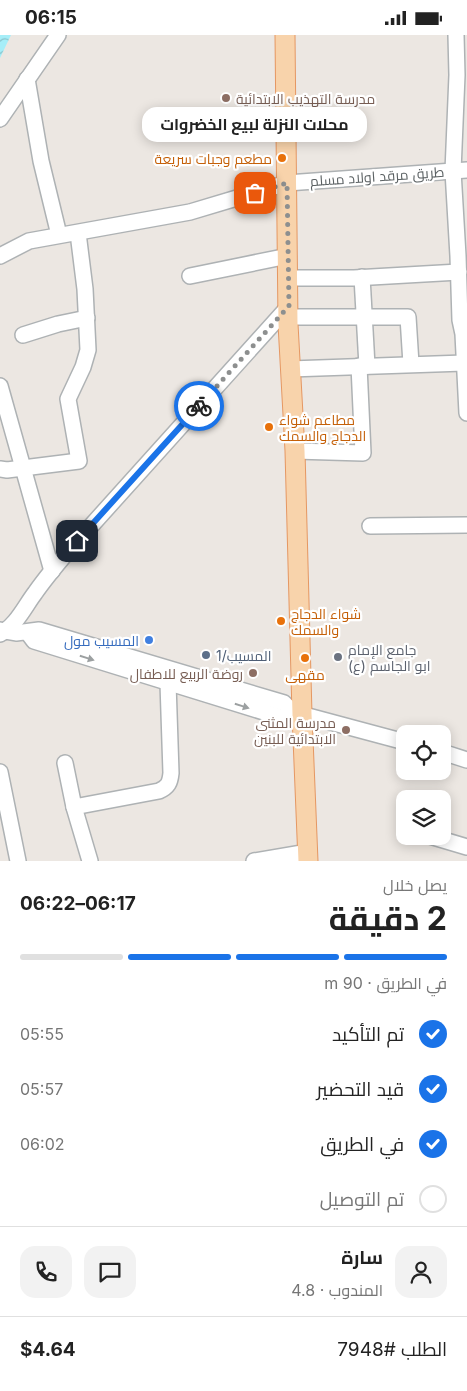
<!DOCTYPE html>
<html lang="ar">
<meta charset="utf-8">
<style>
:root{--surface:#fff;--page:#f2f2f2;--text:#222;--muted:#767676;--line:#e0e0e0;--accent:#1a73e8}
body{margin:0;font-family:Inter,Cairo,sans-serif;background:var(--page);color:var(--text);direction:rtl;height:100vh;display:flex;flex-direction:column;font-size:19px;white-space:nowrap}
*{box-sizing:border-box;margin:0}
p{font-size:16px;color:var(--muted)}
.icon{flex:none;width:28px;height:28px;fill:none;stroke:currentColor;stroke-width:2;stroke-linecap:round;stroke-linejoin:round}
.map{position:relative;height:826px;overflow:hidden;direction:ltr}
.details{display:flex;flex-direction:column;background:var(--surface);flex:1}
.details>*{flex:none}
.buttons{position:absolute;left:396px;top:690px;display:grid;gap:10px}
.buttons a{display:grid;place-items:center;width:55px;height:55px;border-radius:10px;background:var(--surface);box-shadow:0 2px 12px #0003;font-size:25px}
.pin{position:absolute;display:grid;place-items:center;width:42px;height:42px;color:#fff;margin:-21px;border-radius:10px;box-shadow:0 2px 8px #0006}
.courier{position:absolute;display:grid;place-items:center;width:50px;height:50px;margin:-25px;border:4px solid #1a73e8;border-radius:50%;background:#fff;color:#222;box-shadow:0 1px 6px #0007}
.bubble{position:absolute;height:35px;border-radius:15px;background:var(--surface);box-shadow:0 2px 12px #0003;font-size:16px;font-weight:700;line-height:35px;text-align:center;direction:rtl}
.head em{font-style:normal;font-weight:700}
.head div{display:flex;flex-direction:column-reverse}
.head{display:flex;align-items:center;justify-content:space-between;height:85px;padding:0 20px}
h1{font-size:32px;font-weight:700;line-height:38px}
.bar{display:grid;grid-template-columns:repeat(4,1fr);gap:8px 5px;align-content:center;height:60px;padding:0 20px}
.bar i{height:6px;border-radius:4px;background:var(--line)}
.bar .current{background:var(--accent)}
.bar p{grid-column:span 4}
.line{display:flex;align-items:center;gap:12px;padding:0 20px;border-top:1px solid var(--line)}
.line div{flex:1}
.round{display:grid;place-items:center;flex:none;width:52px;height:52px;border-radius:15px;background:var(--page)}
ol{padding:0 20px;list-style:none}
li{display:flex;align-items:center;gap:15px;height:55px}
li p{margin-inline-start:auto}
li .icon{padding:5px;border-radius:50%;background:var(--accent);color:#fff;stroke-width:4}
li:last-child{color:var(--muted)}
li i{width:28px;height:28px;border:2px solid var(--line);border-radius:50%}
.status{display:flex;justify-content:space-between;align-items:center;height:35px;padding:0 25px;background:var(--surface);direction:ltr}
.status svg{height:14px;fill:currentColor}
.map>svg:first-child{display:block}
.water{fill:url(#water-waves)}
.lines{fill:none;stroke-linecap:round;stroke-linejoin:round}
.minor-casing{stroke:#aeb2b4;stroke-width:18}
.major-casing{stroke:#e59762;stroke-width:21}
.minor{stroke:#fff;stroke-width:15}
.major{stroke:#f8d3ab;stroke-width:19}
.oneway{fill:#9ca0a1}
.done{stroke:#8d8f8f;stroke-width:5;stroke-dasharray:0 9}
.route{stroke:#1a73e8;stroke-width:6}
.education-dot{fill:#8d6e63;stroke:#fff;stroke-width:2}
.food-dot{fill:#e8710a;stroke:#fff;stroke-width:2}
.shop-dot{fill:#3f7fe0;stroke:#fff;stroke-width:2}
.service-dot{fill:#5c6f8a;stroke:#fff;stroke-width:2}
.worship-dot{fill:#6b7280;stroke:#fff;stroke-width:2}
.labels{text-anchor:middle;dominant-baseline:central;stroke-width:4.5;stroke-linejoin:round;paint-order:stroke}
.education-label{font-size:14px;fill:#785e54;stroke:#fff;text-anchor:end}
.food-label{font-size:14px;fill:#c56008;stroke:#fff;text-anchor:start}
.street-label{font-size:14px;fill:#5a6062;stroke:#fff}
.shop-label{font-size:14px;fill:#366cbe;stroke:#fff;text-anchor:end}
.worship-label{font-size:14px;fill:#5b616d;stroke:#fff;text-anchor:start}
.service-label{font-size:14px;fill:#4e5e75;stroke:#fff;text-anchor:start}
</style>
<div class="status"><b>06:15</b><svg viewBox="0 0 49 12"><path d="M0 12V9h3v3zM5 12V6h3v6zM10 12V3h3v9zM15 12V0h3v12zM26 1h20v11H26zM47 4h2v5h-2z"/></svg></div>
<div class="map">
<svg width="467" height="826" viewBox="0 0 467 826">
<defs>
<pattern id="water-waves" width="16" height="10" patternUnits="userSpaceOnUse" patternTransform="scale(1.25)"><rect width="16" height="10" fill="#a6eef8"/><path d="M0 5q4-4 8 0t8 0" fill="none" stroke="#8ac4cc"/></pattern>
</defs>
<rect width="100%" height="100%" fill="#ece7e2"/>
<!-- water -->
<polygon class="water" points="0,0 11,0 0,23"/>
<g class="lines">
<!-- minor casing -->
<g class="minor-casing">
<g id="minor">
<polyline points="456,0 457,40 453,136 458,221 460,285 463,299 467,378"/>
<polyline points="27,44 41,126 59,200"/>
<polyline points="0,84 58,0"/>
<polyline points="0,221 29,206 190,177 287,148 467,135"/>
<polyline points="190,241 288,221"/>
<polyline points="362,242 367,331"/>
<polyline points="288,243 354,243 459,237"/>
<polyline points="288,282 408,282 411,329"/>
<polyline points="23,300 58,289 87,283"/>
<polyline points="290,334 464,328"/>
<polyline points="0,351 52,536"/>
<polyline points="295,416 363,418 359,331"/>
<polyline points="0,434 7,435 79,426 68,364 83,332 88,315 85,254 78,198"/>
<polyline points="370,491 467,490"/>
<polyline points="0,595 16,598 39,595 284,668 293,677 405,707"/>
<polyline points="28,598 34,606 280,682 285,682 293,677"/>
<path d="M0,599C16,591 25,571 35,558C44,545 54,533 64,521L289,271"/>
<polyline points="442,717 467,725"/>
<polyline points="65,728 74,772 90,826"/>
<polyline points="0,737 18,826"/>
<path d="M74,772L159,756C168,752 170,748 171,738L168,648"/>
<polyline points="430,801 467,812"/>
<polyline points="254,826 308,817"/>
</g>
</g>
<!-- major casing -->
<g class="major-casing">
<polyline id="major" points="285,0 288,289 295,416 302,679 308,826"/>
</g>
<!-- minor -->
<use href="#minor" class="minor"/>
<!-- major -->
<use href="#major" class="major"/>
</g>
<!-- one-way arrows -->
<defs><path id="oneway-solid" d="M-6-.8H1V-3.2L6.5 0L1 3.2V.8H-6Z" transform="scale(1.25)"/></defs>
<g class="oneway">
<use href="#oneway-solid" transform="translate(87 623) rotate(17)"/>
<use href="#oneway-solid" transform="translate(242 671) rotate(17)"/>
</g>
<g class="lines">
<!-- done -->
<polyline class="done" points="199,371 289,271 287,148 255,158"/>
<!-- route -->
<polyline class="route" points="77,506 199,371"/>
</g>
<!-- markers -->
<g class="education-dot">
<circle cx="226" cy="63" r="5"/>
<circle cx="253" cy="638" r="5"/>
<circle cx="346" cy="695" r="5"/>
</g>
<g class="food-dot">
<circle cx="282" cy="123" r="5"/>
<circle cx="269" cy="392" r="5"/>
<circle cx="281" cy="586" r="5"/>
<circle cx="305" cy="623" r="5"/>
</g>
<circle class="shop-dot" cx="149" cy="605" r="5"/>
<circle class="service-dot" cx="206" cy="620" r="5"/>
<circle class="worship-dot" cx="338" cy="622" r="5"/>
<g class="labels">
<!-- education labels -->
<g class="education-label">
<text x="236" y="63" text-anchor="start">مدرسة التهذيب الابتدائية</text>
<text x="243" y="638">روضة الربيع للاطفال</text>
<text x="336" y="687">مدرسة المثنى<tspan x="336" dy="16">الابتدائية للبنين</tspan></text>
</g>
<!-- food labels -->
<g class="food-label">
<text x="272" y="123" text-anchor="end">مطعم وجبات سريعة</text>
<text x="279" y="384">مطاعم شواء<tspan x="279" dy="16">الدجاج والسمك</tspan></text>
<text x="291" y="578">شواء الدجاج<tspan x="291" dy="16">والسمك</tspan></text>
<text x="305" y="639" text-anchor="middle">مقهى</text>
</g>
<!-- street labels -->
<g class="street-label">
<text transform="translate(377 141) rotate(-4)">طريق مرقد اولاد مسلم</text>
</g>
<!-- shop labels -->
<g class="shop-label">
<text x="139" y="605">المسيب مول</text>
</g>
<!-- worship labels -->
<g class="worship-label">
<text x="348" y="614">جامع الإمام<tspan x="348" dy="16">ابو الجاسم (ع)</tspan></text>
</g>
<!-- service labels -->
<g class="service-label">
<text x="216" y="620">المسيب/1</text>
</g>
</g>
</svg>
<div class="buttons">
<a><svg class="icon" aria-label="locate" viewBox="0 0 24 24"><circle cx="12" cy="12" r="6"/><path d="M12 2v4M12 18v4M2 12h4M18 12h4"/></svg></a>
<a><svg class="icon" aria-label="layers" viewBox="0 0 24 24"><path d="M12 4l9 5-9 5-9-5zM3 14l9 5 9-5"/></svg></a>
</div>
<div class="pin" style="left:255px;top:158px;background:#ea580c"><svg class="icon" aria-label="bag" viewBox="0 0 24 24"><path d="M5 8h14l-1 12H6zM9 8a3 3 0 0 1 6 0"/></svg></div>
<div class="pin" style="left:77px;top:506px;background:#1f2937"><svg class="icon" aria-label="home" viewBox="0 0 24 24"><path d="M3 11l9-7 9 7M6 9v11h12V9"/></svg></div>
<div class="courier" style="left:199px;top:371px"><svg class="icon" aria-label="bike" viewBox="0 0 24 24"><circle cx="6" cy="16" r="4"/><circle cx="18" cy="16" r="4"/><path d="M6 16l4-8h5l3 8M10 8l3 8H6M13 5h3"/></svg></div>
<div class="bubble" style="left:142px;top:72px;width:225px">محلات النزلة لبيع الخضروات</div>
</div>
<section class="details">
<div class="head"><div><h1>2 دقيقة</h1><p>يصل خلال</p></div><em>06:17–06:22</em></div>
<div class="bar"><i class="current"></i><i class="current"></i><i class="current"></i><i></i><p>في الطريق · 90 m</p></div>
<ol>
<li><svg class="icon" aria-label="check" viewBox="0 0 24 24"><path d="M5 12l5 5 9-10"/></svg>تم التأكيد<p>05:55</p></li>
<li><svg class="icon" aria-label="check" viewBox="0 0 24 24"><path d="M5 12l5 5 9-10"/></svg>قيد التحضير<p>05:57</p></li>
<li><svg class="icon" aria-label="check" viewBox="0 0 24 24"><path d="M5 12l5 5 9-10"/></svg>في الطريق<p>06:02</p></li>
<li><i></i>تم التوصيل</li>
</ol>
<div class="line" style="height:90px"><a class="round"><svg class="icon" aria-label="person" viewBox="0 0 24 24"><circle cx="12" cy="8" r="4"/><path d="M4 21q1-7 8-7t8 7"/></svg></a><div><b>سارة</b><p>المندوب · 4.8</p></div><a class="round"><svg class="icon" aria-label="chat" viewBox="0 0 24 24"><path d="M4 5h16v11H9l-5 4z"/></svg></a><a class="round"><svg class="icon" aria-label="phone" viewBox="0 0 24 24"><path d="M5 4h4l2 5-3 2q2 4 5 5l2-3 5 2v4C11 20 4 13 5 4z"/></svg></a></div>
<div class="line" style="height:65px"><div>الطلب #7948</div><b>$4.64</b></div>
</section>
